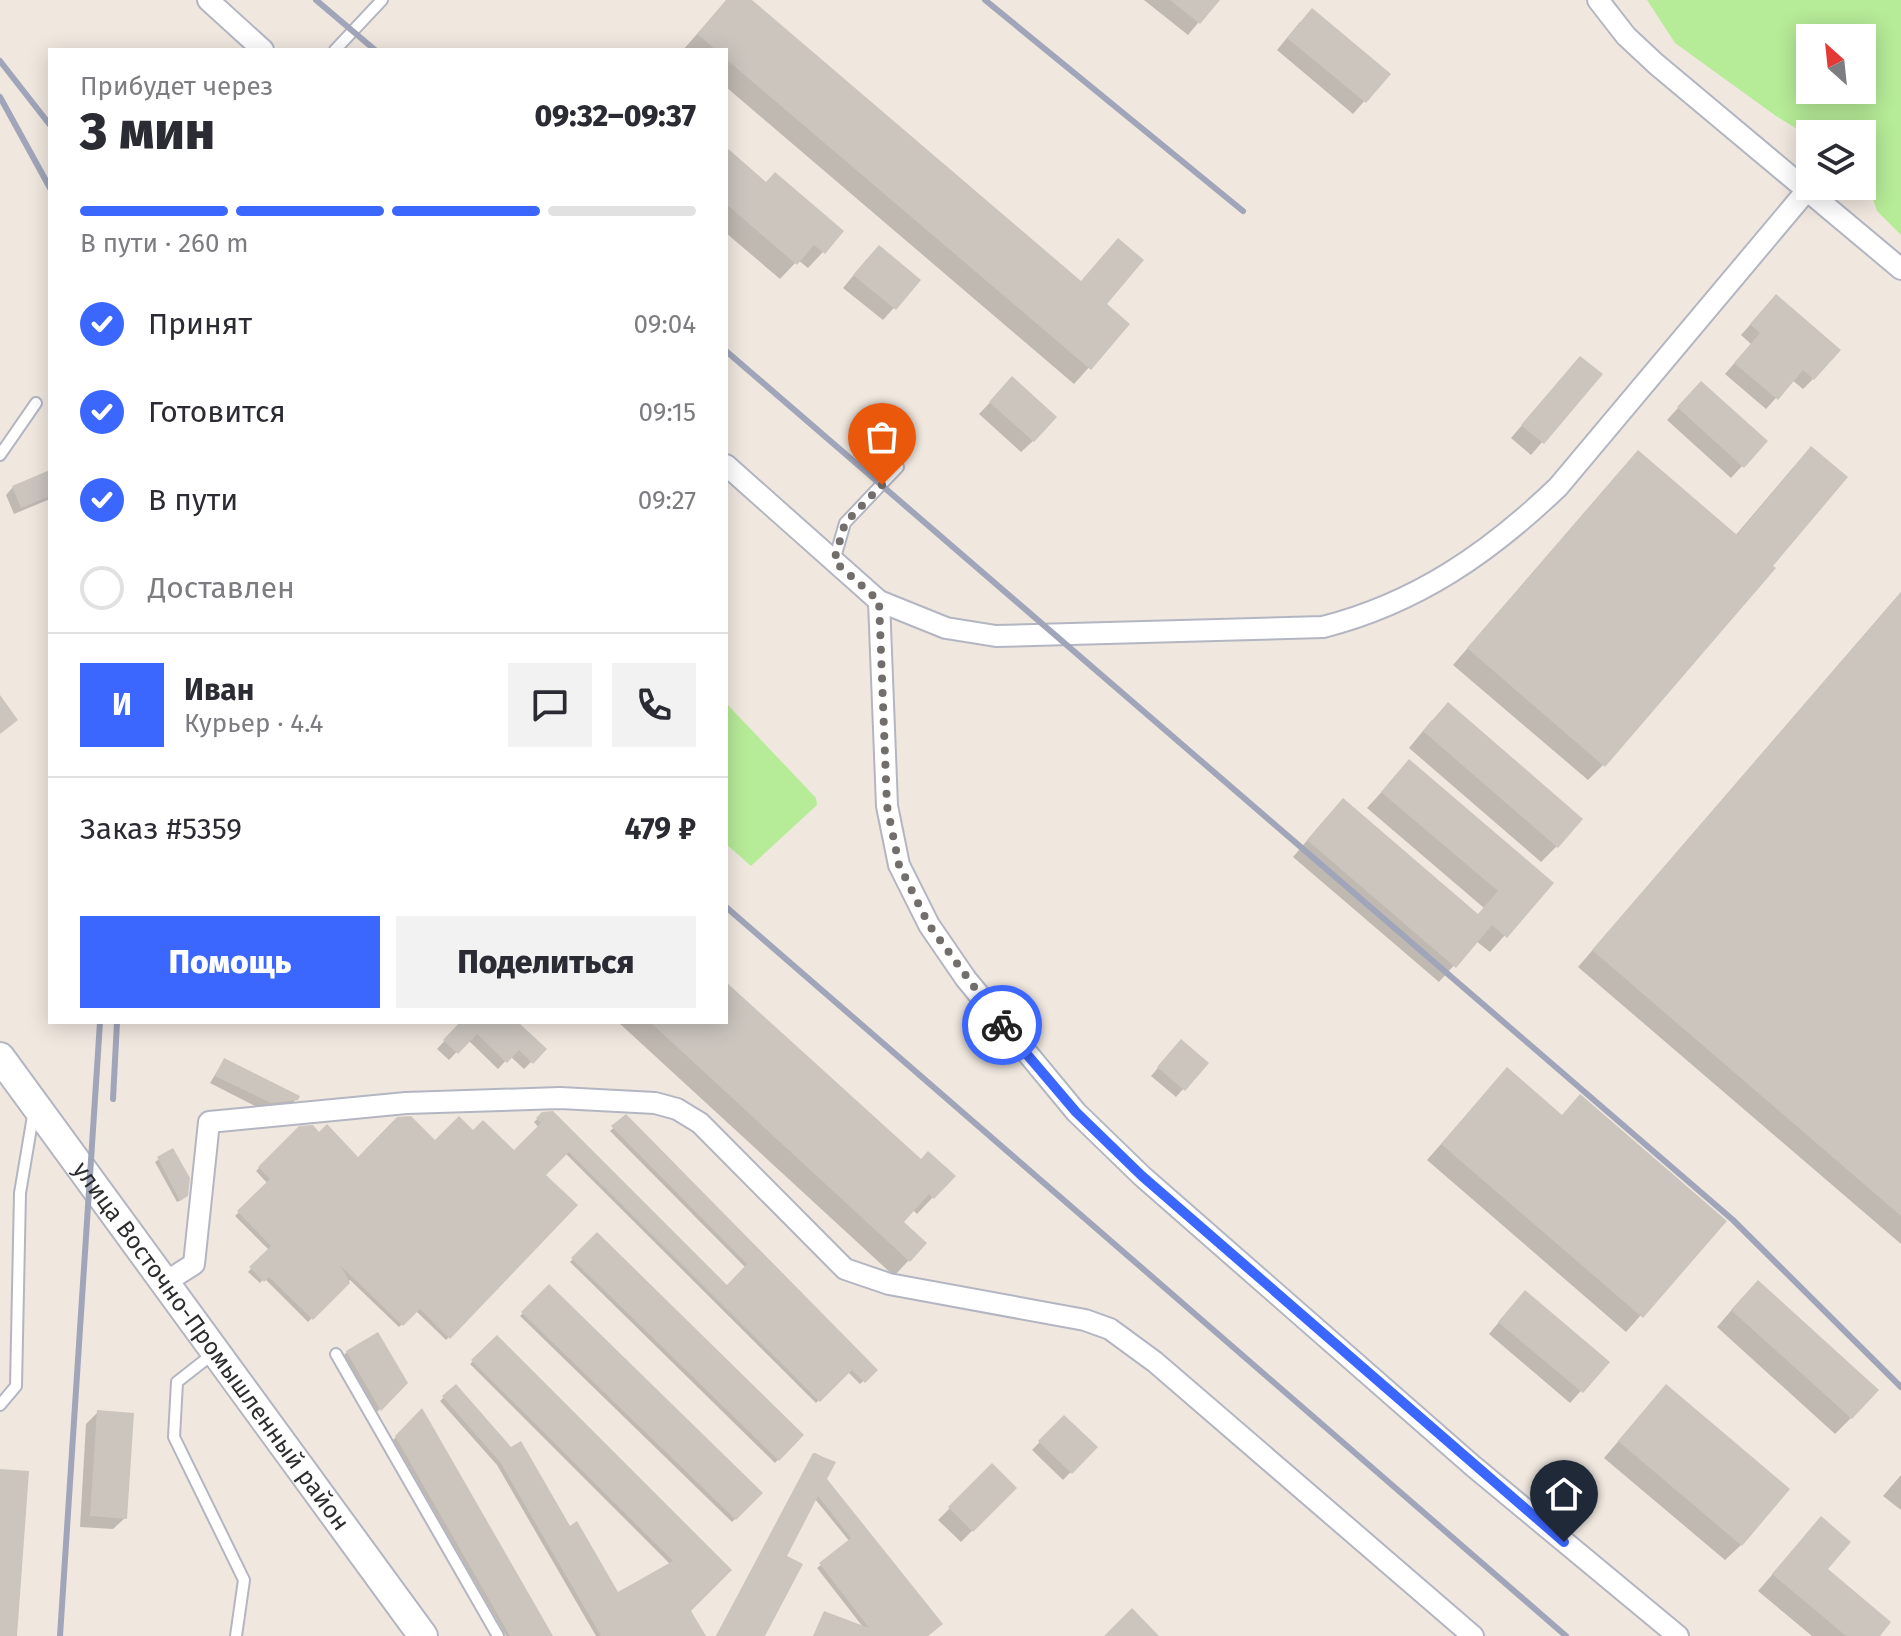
<!DOCTYPE html>
<html lang="ru">
<meta charset="utf-8">
<style>
:root{--surface:#fff;--page:#f2f2f3;--text:#2b2b33;--muted:#7c7c81;--line:#e1e1e2;--accent:#3c67ff}
body{margin:0;font-family:"Fira Sans",sans-serif;background:var(--page);color:var(--text);height:100vh;display:flex;flex-direction:column;font-size:30px;white-space:nowrap}
*{box-sizing:border-box;margin:0}
p{font-size:26px;color:var(--muted)}
.icon{flex:none;width:44px;height:44px;fill:none;stroke:currentColor;stroke-width:2;stroke-linecap:round;stroke-linejoin:round}
.map{position:relative;flex:1;overflow:hidden}
.panel{position:absolute;left:48px;top:48px;width:680px;height:976px;display:flex;flex-direction:column;background:var(--surface);border-radius:0px;box-shadow:0 4px 20px #0003}
.panel>*{flex:none}
.needle{width:52px;rotate:333deg}
.controls{position:absolute;left:1796px;top:24px;display:grid;gap:16px}
.controls a{display:grid;place-items:center;width:80px;height:80px;border-radius:0px;background:var(--surface);box-shadow:0 4px 20px #0003;font-size:40px}
.pin{position:absolute;display:grid;place-items:center;width:68px;height:68px;color:#fff;margin:-82px -34px;border-radius:50% 50% 50% 0;rotate:-45deg;box-shadow:0 0 8px #0007}
.pin .icon{rotate:45deg}
.courier{position:absolute;display:grid;place-items:center;width:80px;height:80px;margin:-40px;border:6px solid #3c67ff;border-radius:50%;background:#fff;color:#222;box-shadow:0 2px 10px #0007}
.summary em{font-style:normal;font-weight:800}
.summary div{display:flex;flex-direction:column-reverse}
.summary{display:flex;align-items:center;justify-content:space-between;height:136px;padding:0 32px}
h1{font-size:52px;font-weight:800;line-height:60px}
.bar{display:grid;grid-template-columns:repeat(4,1fr);gap:12px 8px;align-content:center;height:96px;padding:0 32px}
.bar i{height:10px;border-radius:6px;background:var(--line)}
.bar .selected{background:var(--accent)}
.bar p{grid-column:span 4}
.line{display:flex;align-items:center;gap:20px;padding:0 32px;border-top:2px solid var(--line)}
.line div{flex:1}
.round{display:grid;place-items:center;flex:none;width:84px;height:84px;border-radius:0px;background:var(--page)}
ol{padding:0 32px;list-style:none}
li{display:flex;align-items:center;gap:24px;height:88px}
li p{margin-inline-start:auto}
li .icon{padding:8px;border-radius:50%;background:var(--accent);color:#fff;stroke-width:4}
li:last-child{color:var(--muted)}
li i{width:44px;height:44px;border:4px solid var(--line);border-radius:50%}
.action{display:flex;gap:16px;margin-top:auto;padding:16px 32px}
.action a{flex:1;height:92px;border-radius:0px;background:var(--accent);color:#fff;font-size:32px;font-weight:800;line-height:92px;text-align:center}
.action a+a{background:var(--page);color:var(--text)}
.map>svg:first-child{display:block}
.green{fill:#b6eb97;fill-rule:evenodd}
.shadow{fill:#0003}
.building{fill:#cbc5be}
.lines{fill:none;stroke-linecap:round;stroke-linejoin:round}
.lane-casing{stroke:#b3b6c2;stroke-width:14}
.street-casing{stroke:#b3b6c2;stroke-width:24}
.secondary-casing{stroke:#b3b6c2;stroke-width:32}
.lane{stroke:#fff;stroke-width:10}
.street{stroke:#fff;stroke-width:20}
.secondary{stroke:#fff;stroke-width:28}
.rail{stroke:#a0a5b9;stroke-width:6}
.done{stroke:#716e6b;stroke-width:8;stroke-dasharray:0 14.4}
.route{stroke:#3c67ff;stroke-width:10}
.labels{text-anchor:middle;dominant-baseline:central;stroke-width:8;stroke-linejoin:round;paint-order:stroke}
.street-label{font-size:24px;fill:#2d2d2d;stroke:#fff}
</style>
<div class="map">
<svg width="1901" height="1636" viewBox="0 0 1901 1636">
<rect width="100%" height="100%" fill="#f0e8df"/>
<!-- green -->
<g class="green">
<path d="M1647,0H1901V235L1877,211L1862,168V134L1810,137L1776,116L1675,43ZM1810,38H1862V90H1810Z"/>
<polygon points="726,703 816,798 817,805 751,866 726,844"/>
</g>
<!-- shadow -->
<g class="shadow">
<polygon points="727,0 749,0 1128,324 1074,384 726,87 726,50 683,50"/>
<polygon points="1144,0 1217,0 1188,35"/>
<polygon points="1300,22 1388,74 1353,114 1277,50"/>
<polygon points="726,157 765,184 823,252 808,268 798,260 780,279 726,233"/>
<polygon points="867,259 919,280 883,320 843,288"/>
<polygon points="1766,307 1813,379 1803,389 1792,380 1766,409 1725,374 1751,344 1741,335"/>
<polygon points="1569,370 1600,375 1531,455 1511,438"/>
<polygon points="1001,391 1033,441 1021,452 979,414"/>
<polygon points="1690,395 1742,466 1731,478 1667,420"/>
<polygon points="1796,464 1603,765 1588,780 1453,665 1623,468 1735,536"/>
<polygon points="50,472 50,499 14,514 6,495 13,487"/>
<polygon points="1901,592 1901,1244 1578,967"/>
<polygon points="1432,720 1557,846 1541,862 1409,748"/>
<polygon points="1409,762 1551,883 1490,952 1476,941 1439,982 1293,857 1327,817 1477,916 1484,908 1367,808"/>
<polygon points="726,985 920,1162 953,1176 917,1214 912,1209 901,1222 909,1260 894,1276 618,1022 726,1022"/>
<polygon points="462,1022 516,1022 544,1049 524,1069 510,1056 498,1069 468,1040 449,1060 437,1049"/>
<polygon points="1174,1049 1206,1063 1176,1097 1151,1076"/>
<polygon points="224,1060 296,1099 289,1107 263,1110 210,1083"/>
<polygon points="1492,1086 1561,1117 1724,1221 1626,1332 1427,1160"/>
<polygon points="543,1114 727,1287 746,1268 610,1131 626,1117 875,1370 860,1384 847,1371 816,1403 565,1153 543,1175 575,1205 446,1340 416,1311 399,1327 350,1280 308,1322 264,1278 260,1283 248,1272 269,1250 235,1216 268,1184 256,1171 300,1128 319,1134 358,1159 473,1132 514,1153 539,1128 534,1122"/>
<polygon points="172,1151 183,1199 177,1202 155,1162"/>
<polygon points="597,1235 801,1435 775,1463 570,1262"/>
<polygon points="549,1287 760,1493 732,1522 520,1316"/>
<polygon points="1742,1298 1851,1418 1835,1434 1717,1327"/>
<polygon points="1514,1304 1607,1362 1570,1403 1489,1334"/>
<polygon points="497,1338 729,1570 689,1611 688,1636 596,1636 497,1465 440,1401 455,1387 570,1528 617,1594 671,1565 470,1364"/>
<polygon points="347,1352 405,1383 377,1412 344,1355"/>
<polygon points="1651,1403 1741,1545 1725,1560 1604,1458"/>
<polygon points="98,1412 125,1518 113,1529 80,1527 86,1424"/>
<polygon points="422,1412 551,1636 506,1636 393,1440"/>
<polygon points="1064,1417 1095,1447 1063,1480 1032,1450"/>
<polygon points="815,1453 834,1463 825,1479 927,1636 870,1636 817,1568 850,1542 815,1499 784,1556 763,1636 716,1636"/>
<polygon points="992,1466 1014,1488 961,1542 938,1520"/>
<polygon points="1901,1475 1901,1510 1883,1496"/>
<polygon points="1821,1519 1825,1569 1877,1636 1812,1636 1758,1591"/>
</g>
<!-- building -->
<g class="building">
<polygon points="726,0 752,0 1081,281 1118,238 1144,260 1107,304 1130,324 1091,370 726,59 726,50 716,50 697,34"/>
<polygon points="1170,0 1220,0 1200,24"/>
<polygon points="1312,8 1391,74 1366,103 1287,38"/>
<polygon points="726,147 766,182 775,172 844,231 825,254 814,245 797,265 726,204"/>
<polygon points="879,245 921,280 896,310 853,275"/>
<polygon points="1776,294 1841,350 1814,380 1803,370 1778,400 1734,363 1760,333 1750,324"/>
<polygon points="1580,356 1603,374 1544,444 1521,425"/>
<polygon points="1012,376 1057,417 1034,442 989,402"/>
<polygon points="1701,381 1768,441 1744,468 1677,407"/>
<polygon points="1811,446 1848,477 1773,566 1776,568 1605,767 1467,648 1638,450 1737,535"/>
<polygon points="50,470 50,496 21,508 12,486"/>
<polygon points="1901,592 1901,1216 1592,950"/>
<polygon points="0,695 18,720 0,734"/>
<polygon points="1448,702 1583,819 1558,848 1423,731"/>
<polygon points="1409,759 1554,883 1507,938 1492,925 1456,968 1307,840 1343,798 1478,914 1498,891 1381,792"/>
<polygon points="726,982 921,1159 928,1151 956,1176 934,1199 929,1194 904,1222 927,1243 910,1262 650,1022 726,1022"/>
<polygon points="460,1022 518,1022 547,1049 533,1064 519,1050 507,1063 477,1034 458,1054 443,1040"/>
<polygon points="1181,1039 1209,1063 1185,1091 1157,1067"/>
<polygon points="224,1058 300,1096 298,1100 271,1103 215,1076"/>
<polygon points="1507,1067 1562,1115 1580,1094 1727,1221 1643,1318 1441,1144"/>
<polygon points="553,1111 727,1285 747,1264 611,1126 626,1114 878,1370 865,1383 852,1370 820,1402 569,1152 546,1175 578,1205 450,1339 420,1309 403,1326 341,1266 350,1283 313,1320 269,1277 264,1282 249,1267 271,1246 237,1211 270,1179 258,1167 299,1126 313,1125 319,1132 327,1124 358,1157 397,1117 411,1116 435,1140 459,1116 473,1130 483,1120 514,1150 541,1123 536,1118 542,1112"/>
<polygon points="173,1148 190,1178 188,1196 180,1201 157,1157"/>
<polygon points="597,1232 804,1435 779,1461 571,1258"/>
<polygon points="1758,1280 1879,1390 1852,1419 1731,1310"/>
<polygon points="549,1284 763,1493 736,1520 521,1312"/>
<polygon points="1525,1290 1610,1362 1583,1393 1498,1322"/>
<polygon points="378,1332 408,1383 381,1411 346,1351"/>
<polygon points="497,1335 732,1570 691,1611 706,1636 601,1636 500,1462 442,1396 456,1384 511,1447 521,1441 570,1526 577,1521 618,1592 673,1561 471,1360"/>
<polygon points="1666,1384 1790,1489 1742,1546 1618,1441"/>
<polygon points="422,1408 429,1420 553,1636 510,1636 395,1436"/>
<polygon points="97,1410 134,1413 127,1519 90,1516"/>
<polygon points="1064,1415 1098,1447 1072,1474 1038,1441"/>
<polygon points="813,1453 836,1462 827,1479 943,1624 928,1636 813,1636 824,1611 869,1628 819,1563 851,1538 818,1496 787,1556 803,1564 765,1636 716,1636"/>
<polygon points="992,1463 1017,1488 973,1532 948,1507"/>
<polygon points="0,1469 29,1471 17,1636 0,1636"/>
<polygon points="1821,1516 1851,1542 1828,1569 1891,1622 1880,1636 1846,1636 1772,1574"/>
<polygon points="1132,1608 1159,1636 1104,1636"/>
</g>
<g class="lines">
<!-- lane casing -->
<g class="lane-casing">
<g id="lane">
<polyline points="335,50 382,0"/>
<polyline points="0,455 36,403"/>
<polyline points="834,561 845,523 898,467"/>
<polyline points="214,1353 177,1382 174,1437 244,1580 236,1636"/>
<polyline points="336,1354 498,1636"/>
<polyline points="0,1405 16,1386 20,1193 34,1110"/>
</g>
</g>
<!-- street casing -->
<g class="street-casing">
<g id="street">
<polyline points="208,0 263,50"/>
<polyline points="1598,0 1626,36 1656,64 1901,269"/>
<path d="M726,465L879,601L946,628L996,636L1323,627C1417,603 1489,553 1558,487L1808,189"/>
<polyline points="879,601 887,806 899,865 929,925 966,979 1076,1112 1142,1176 1473,1466 1678,1636"/>
<polyline points="164,1283 194,1264 209,1122 406,1103 560,1098 655,1103 677,1109 700,1123 845,1269 889,1284 1085,1320 1110,1329 1155,1362 1473,1636"/>
</g>
</g>
<!-- secondary casing -->
<g class="secondary-casing">
<g id="secondary">
<path id="s1" d="M0,1057L423,1636"/>
</g>
</g>
<!-- lane -->
<use href="#lane" class="lane"/>
<!-- street -->
<use href="#street" class="street"/>
<!-- secondary -->
<use href="#secondary" class="secondary"/>
<!-- rail -->
<g class="rail">
<polyline points="316,0 375,50"/>
<polyline points="985,0 1243,211"/>
<polyline points="0,61 50,125"/>
<polyline points="0,97 50,188"/>
<polyline points="726,351 1733,1220 1901,1387"/>
<polyline points="726,907 1566,1636"/>
<polyline points="113,1099 117,1022"/>
<polyline points="60,1636 100,1022"/>
</g>
</g>
<g class="lines">
<!-- done -->
<polyline class="done" points="882,485 845,523 834,561 879,601 887,806 899,865 929,925 1002,1025"/>
<!-- route -->
<polyline class="route" points="1002,1025 1076,1112 1142,1176 1564,1542"/>
</g>
<g class="labels">
<!-- street labels -->
<g class="street-label">
<text stroke="none"><textPath href="#s1" startOffset="358">улица Восточно-Промышленный район</textPath></text>
</g>
</g>
</svg>
<div class="controls">
<a><svg class="needle" viewBox="-14 -14 28 28"><path d="M0-13l5 13h-10z" fill="#e53935"/><path d="M0 13l5-13h-10z" fill="#7c7c81"/></svg></a>
<a><svg class="icon" aria-label="layers" viewBox="0 0 24 24"><path d="M12 4l9 5-9 5-9-5zM3 14l9 5 9-5"/></svg></a>
</div>
<div class="pin" style="left:882px;top:485px;background:#ea580c"><svg class="icon" aria-label="bag" viewBox="0 0 24 24"><path d="M5 8h14l-1 12H6zM9 8a3 3 0 0 1 6 0"/></svg></div>
<div class="pin" style="left:1564px;top:1542px;background:#1f2937"><svg class="icon" aria-label="home" viewBox="0 0 24 24"><path d="M3 11l9-7 9 7M6 9v11h12V9"/></svg></div>
<div class="courier" style="left:1002px;top:1025px"><svg class="icon" aria-label="bike" viewBox="0 0 24 24"><circle cx="6" cy="16" r="4"/><circle cx="18" cy="16" r="4"/><path d="M6 16l4-8h5l3 8M10 8l3 8H6M13 5h3"/></svg></div>
<section class="panel">
<div class="summary"><div><h1>3 мин</h1><p>Прибудет через</p></div><em>09:32–09:37</em></div>
<div class="bar"><i class="selected"></i><i class="selected"></i><i class="selected"></i><i></i><p>В пути · 260 m</p></div>
<ol>
<li><svg class="icon" aria-label="check" viewBox="0 0 24 24"><path d="M5 12l5 5 9-10"/></svg>Принят<p>09:04</p></li>
<li><svg class="icon" aria-label="check" viewBox="0 0 24 24"><path d="M5 12l5 5 9-10"/></svg>Готовится<p>09:15</p></li>
<li><svg class="icon" aria-label="check" viewBox="0 0 24 24"><path d="M5 12l5 5 9-10"/></svg>В пути<p>09:27</p></li>
<li><i></i>Доставлен</li>
</ol>
<div class="line" style="height:144px"><b class="round" style="background:var(--accent);color:#fff">И</b><div><b>Иван</b><p>Курьер · 4.4</p></div><a class="round"><svg class="icon" aria-label="chat" viewBox="0 0 24 24"><path d="M4 5h16v11H9l-5 4z"/></svg></a><a class="round"><svg class="icon" aria-label="phone" viewBox="0 0 24 24"><path d="M5 4h4l2 5-3 2q2 4 5 5l2-3 5 2v4C11 20 4 13 5 4z"/></svg></a></div>
<div class="line" style="height:104px"><div>Заказ #5359</div><b>479 ₽</b></div>
<div class="action"><a>Помощь</a><a>Поделиться</a></div>
</section>
</div>
